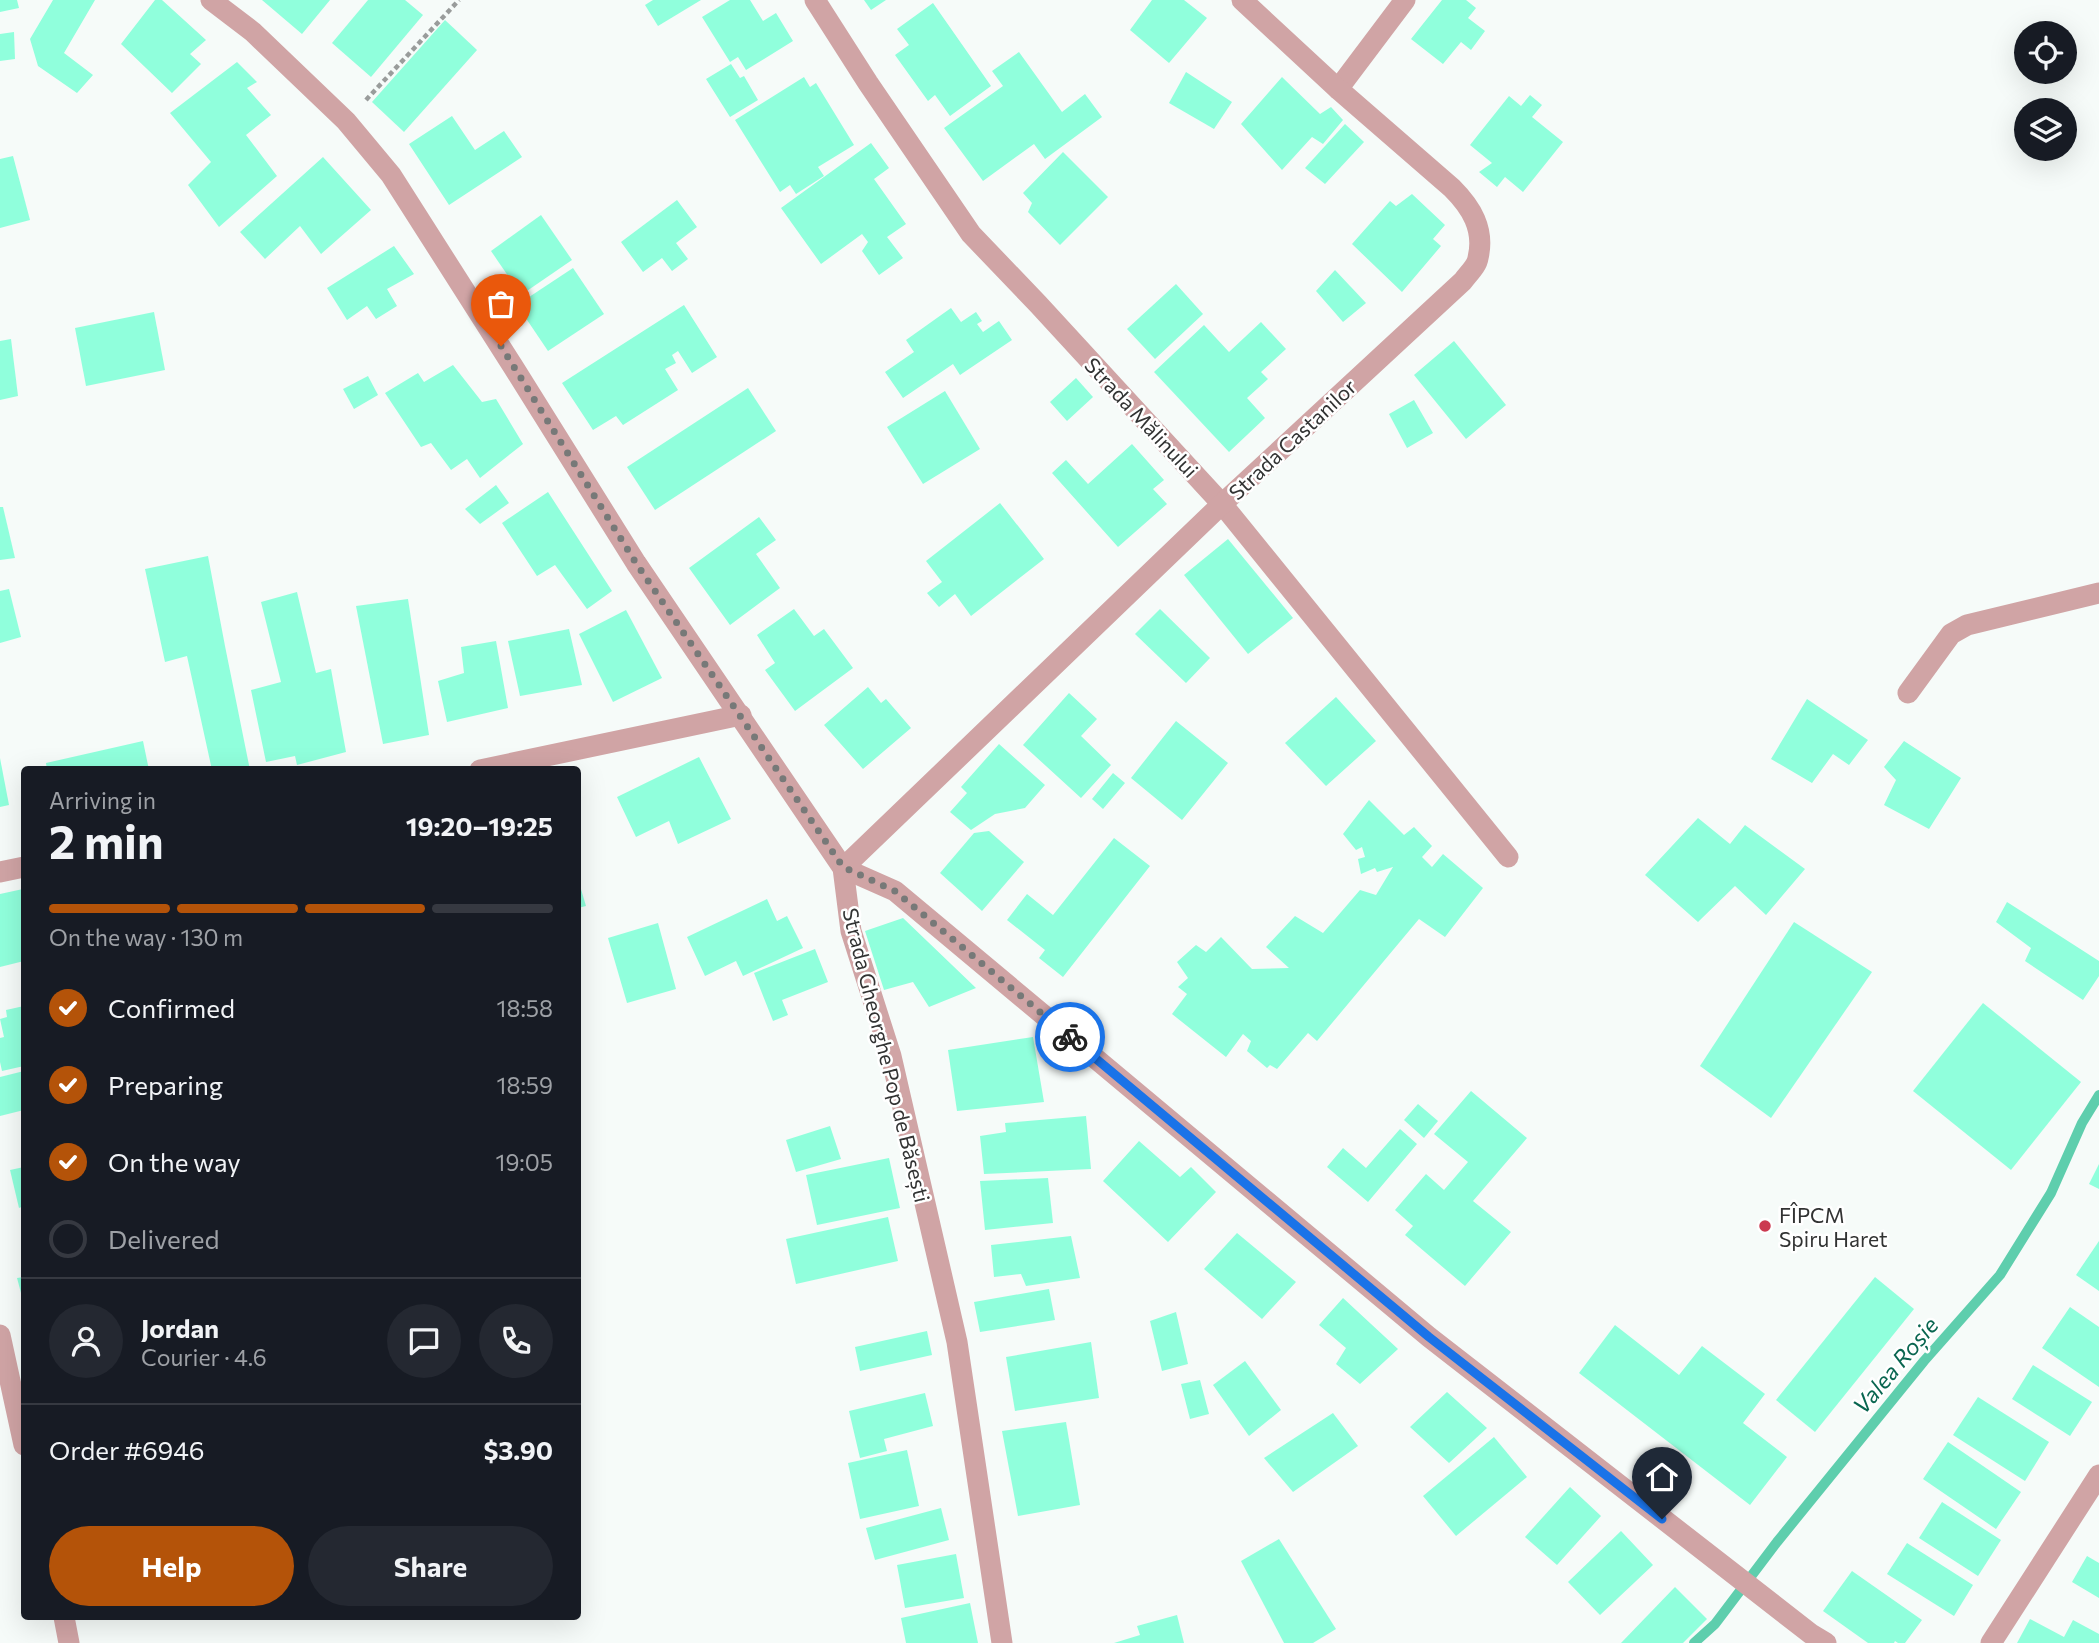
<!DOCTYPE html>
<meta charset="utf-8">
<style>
:root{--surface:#171b24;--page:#242831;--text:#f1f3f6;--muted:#9ea1a6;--line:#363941;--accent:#b45309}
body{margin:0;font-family:Commissioner,sans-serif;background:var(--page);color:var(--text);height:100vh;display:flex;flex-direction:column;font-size:26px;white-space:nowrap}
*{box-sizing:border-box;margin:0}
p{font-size:23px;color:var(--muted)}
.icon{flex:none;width:38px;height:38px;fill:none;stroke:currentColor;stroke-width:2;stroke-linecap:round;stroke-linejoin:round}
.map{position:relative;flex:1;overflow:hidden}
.sheet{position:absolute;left:21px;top:766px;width:560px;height:854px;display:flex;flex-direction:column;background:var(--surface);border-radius:7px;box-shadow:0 7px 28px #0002}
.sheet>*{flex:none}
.tools{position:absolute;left:2014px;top:21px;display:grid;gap:14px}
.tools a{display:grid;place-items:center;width:63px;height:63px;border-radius:50%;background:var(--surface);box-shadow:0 7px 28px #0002;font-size:35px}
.pin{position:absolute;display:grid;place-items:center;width:60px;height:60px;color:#fff;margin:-72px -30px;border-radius:50% 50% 50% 0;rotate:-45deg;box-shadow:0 0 7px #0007}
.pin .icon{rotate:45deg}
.courier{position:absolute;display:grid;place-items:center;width:70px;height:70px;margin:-35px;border:5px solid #1a73e8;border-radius:50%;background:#fff;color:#222;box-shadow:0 2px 9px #0007}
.head em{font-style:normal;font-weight:700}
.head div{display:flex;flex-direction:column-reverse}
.head{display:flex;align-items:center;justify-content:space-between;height:119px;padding:0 28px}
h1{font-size:46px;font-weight:700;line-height:52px}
.bar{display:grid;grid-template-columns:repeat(4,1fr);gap:10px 7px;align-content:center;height:84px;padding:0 28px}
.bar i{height:9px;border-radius:5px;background:var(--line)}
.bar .current{background:var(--accent)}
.bar p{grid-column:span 4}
.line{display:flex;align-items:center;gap:18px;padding:0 28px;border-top:2px solid var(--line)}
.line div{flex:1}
.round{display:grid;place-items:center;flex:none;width:74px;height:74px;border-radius:37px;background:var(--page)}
ol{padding:0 28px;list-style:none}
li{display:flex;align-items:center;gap:21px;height:77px}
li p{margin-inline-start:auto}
li .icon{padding:7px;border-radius:50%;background:var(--accent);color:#fff;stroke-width:4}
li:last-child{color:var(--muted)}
li i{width:38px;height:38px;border:4px solid var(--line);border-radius:50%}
.primary-button{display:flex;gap:14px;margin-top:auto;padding:14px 28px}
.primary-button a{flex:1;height:80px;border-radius:42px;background:var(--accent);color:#fff;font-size:28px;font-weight:700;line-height:80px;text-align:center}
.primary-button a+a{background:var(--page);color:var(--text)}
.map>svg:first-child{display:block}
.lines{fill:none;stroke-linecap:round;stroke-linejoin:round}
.stream{stroke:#5ecead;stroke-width:10}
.building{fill:#90ffdc}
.path{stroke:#999c9b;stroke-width:4.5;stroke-dasharray:5 3.5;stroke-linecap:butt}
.minor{stroke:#d0a4a5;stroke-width:21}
.done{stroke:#777978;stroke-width:7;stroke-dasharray:0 12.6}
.route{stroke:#1a73e8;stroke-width:9}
.poi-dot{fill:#cb3a50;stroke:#fff;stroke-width:2.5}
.labels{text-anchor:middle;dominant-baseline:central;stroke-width:5;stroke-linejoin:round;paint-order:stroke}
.street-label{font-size:21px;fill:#323333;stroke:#fff}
.poi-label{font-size:21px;fill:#323333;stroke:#fff;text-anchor:start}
.water-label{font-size:23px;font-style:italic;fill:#096650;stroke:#fff}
</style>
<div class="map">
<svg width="2099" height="1643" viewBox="0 0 2099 1643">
<rect width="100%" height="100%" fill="#f6fbf9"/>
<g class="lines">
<!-- stream -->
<polyline class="stream" points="1694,1643 1715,1624 1777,1542 1924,1361 2000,1275 2051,1193 2082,1123 2099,1095"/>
</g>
<!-- building -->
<g class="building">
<polygon points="0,0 17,0 19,8 0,12"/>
<polygon points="53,0 95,0 64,53 93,75 77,93 38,66 30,39"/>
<polygon points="155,0 162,0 206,40 190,54 201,64 172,93 121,44"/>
<polygon points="262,0 330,0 302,34"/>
<polygon points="368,0 405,0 423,15 371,77 332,43"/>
<polygon points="653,0 701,0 658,26 645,5"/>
<polygon points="730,0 750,0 763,21 776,13 793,41 746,70 738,57 730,62 702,17"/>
<polygon points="864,0 886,0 871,10"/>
<polygon points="1152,0 1184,0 1207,18 1169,63 1130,30"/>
<polygon points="1442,0 1466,0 1476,8 1468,18 1485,31 1471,50 1461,42 1443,64 1411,39"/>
<polygon points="933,3 991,86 950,116 935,95 928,101 895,55 909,45 897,29"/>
<polygon points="445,20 477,50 404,132 372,102"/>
<polygon points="14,32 15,59 0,61 0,34"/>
<polygon points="1019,52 1062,112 1085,94 1102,117 1045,159 1034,144 983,181 944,128 1003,86 992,71"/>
<polygon points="237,62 257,82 247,88 271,115 246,135 277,176 219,227 188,185 211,162 170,113"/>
<polygon points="731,64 740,78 744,76 758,100 730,117 706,79"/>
<polygon points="1186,72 1232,102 1214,129 1169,103"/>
<polygon points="804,77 810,87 816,83 854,145 818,167 824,176 796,194 790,185 780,192 735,120"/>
<polygon points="1282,77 1320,114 1331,107 1343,120 1323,144 1312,137 1282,170 1241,124"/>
<polygon points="1530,95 1542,105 1532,117 1563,142 1523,192 1505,177 1497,187 1479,172 1492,163 1470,145 1509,96 1521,106"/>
<polygon points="452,116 475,150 504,131 522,157 449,205 409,144"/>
<polygon points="1345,124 1364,142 1325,184 1305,168"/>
<polygon points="871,143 889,168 874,179 906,224 887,237 903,258 879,275 862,251 868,242 862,234 821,264 781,208"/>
<polygon points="1063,152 1108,197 1060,245 1028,212 1032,203 1023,193"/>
<polygon points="13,156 30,220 0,228 0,159"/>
<polygon points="323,157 371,210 321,254 300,226 265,259 240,232"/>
<polygon points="1412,194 1445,225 1433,239 1441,246 1402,292 1352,244 1390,201 1396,206"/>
<polygon points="677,200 697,227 676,243 688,259 672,271 662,258 643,272 621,242"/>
<polygon points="541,215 572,260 521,295 491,251"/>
<polygon points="394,246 414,274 387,289 397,306 376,319 367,306 347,320 327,288"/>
<polygon points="573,268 604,314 548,351 517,305"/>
<polygon points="1335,270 1366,303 1343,322 1316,291"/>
<polygon points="1176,284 1203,314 1155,359 1127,329"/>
<polygon points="684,305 717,357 692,373 678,351 672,355 676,363 665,369 678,390 623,425 616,416 593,430 562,383"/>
<polygon points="951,308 961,322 976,312 982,321 977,324 983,332 999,321 1012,340 960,375 953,364 903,398 885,372 914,352 906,340"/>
<polygon points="154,312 165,370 86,386 75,328"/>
<polygon points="1261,322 1286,349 1261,372 1268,379 1247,398 1265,418 1229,452 1154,372 1204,325 1229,352"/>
<polygon points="11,339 18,396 0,400 0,341"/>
<polygon points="1454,341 1506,405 1466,439 1414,375"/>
<polygon points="453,365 482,402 496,399 523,444 480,478 467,459 451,470 431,443 421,447 385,393 418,373 424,382"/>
<polygon points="368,376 378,395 354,409 343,389"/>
<polygon points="1076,378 1093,397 1067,421 1050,402"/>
<polygon points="748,388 776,431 655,510 627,467"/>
<polygon points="945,391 980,449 923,484 887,427"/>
<polygon points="1414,400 1433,433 1407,448 1389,414"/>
<polygon points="1132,444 1164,480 1153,489 1167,504 1118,547 1052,473 1066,460 1088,484"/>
<polygon points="496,485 509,503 480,524 465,509"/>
<polygon points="548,492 612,591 587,609 555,565 537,576 502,523"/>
<polygon points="1000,503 1044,559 971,616 955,594 939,607 927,593 942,582 926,561"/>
<polygon points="0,507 3,507 15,558 0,560"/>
<polygon points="759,517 776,540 756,554 780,588 730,625 689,568"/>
<polygon points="1228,539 1293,618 1248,654 1184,575"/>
<polygon points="208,556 225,646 250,770 212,770 187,656 165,662 145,569"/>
<polygon points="9,589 21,637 0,643 0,591"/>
<polygon points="297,592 316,673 331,669 346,752 297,765 295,756 266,762 251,690 281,682 261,602"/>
<polygon points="408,599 429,735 383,744 356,606"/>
<polygon points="794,609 814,636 824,629 853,668 795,711 765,670 775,663 757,635"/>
<polygon points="1160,609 1210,658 1186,683 1135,634"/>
<polygon points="626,610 662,678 613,702 579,634"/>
<polygon points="569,629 582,685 520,696 508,641"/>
<polygon points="496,641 508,708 447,722 438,681 464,673 461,647"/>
<polygon points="868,687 881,703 886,699 911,728 863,769 824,725"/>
<polygon points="1069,693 1097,719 1081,736 1111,765 1081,798 1023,745"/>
<polygon points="1336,697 1376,741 1326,786 1285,743"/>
<polygon points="1807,699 1868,740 1849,765 1833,754 1812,783 1771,759"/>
<polygon points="1176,721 1228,763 1182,820 1131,778"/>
<polygon points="143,741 149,770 47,770 46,763"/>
<polygon points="1904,741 1961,778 1929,829 1884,805 1896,780 1884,767"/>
<polygon points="999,744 1045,785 1025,808 995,814 971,830 950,812 967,793 961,787"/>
<polygon points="699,757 731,819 678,844 669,821 636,837 617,797"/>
<polygon points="0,758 9,805 0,807"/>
<polygon points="1113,773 1125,783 1103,809 1092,799"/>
<polygon points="1369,800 1404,835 1414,827 1432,846 1422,857 1432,867 1443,854 1483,888 1445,937 1419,919 1317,1041 1308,1033 1277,1069 1270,1065 1267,1068 1247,1051 1251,1041 1243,1034 1226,1057 1172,1014 1187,994 1178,987 1188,978 1177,962 1196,945 1206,952 1221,937 1252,969 1289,968 1266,947 1295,916 1323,933 1360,890 1376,895 1393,867 1377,872 1375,868 1361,874 1358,859 1365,857 1362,847 1356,850 1343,834"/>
<polygon points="1698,818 1730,844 1745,825 1805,869 1766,915 1735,886 1698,922 1645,875"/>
<polygon points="989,831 1024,862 982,911 940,873 974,833"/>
<polygon points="1114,838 1150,866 1063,977 1039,958 1045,950 1007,920 1027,894 1053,915"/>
<polygon points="578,879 586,906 578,908"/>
<polygon points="23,889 24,897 24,961 0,967 0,894"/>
<polygon points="767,899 777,921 787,916 803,948 743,976 736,961 705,976 687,937"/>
<polygon points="2007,902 2099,961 2099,976 2083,1000 2025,961 2031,948 1996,922"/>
<polygon points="903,918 976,988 929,1007 913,982 884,990 865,931"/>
<polygon points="1794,922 1872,972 1771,1118 1700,1066"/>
<polygon points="658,923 676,989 627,1003 608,938"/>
<polygon points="815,949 828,982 782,1000 788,1015 773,1021 754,973"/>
<polygon points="1983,1003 2081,1082 2011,1170 1913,1091"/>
<polygon points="24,1006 24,1066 2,1071 0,1062 0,1038 4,1037 0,1019 7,1017 6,1010"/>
<polygon points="1033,1037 1044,1102 957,1111 948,1050"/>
<polygon points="24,1071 24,1110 0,1116 0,1077"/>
<polygon points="1471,1091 1527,1138 1473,1201 1511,1232 1465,1286 1405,1235 1413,1226 1395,1210 1426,1174 1444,1190 1468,1162 1434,1134"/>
<polygon points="1418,1104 1438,1121 1424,1138 1404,1120"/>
<polygon points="1086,1116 1091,1169 984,1174 980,1136 1006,1132 1005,1123"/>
<polygon points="830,1126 841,1159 796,1172 786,1140"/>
<polygon points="1400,1129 1417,1144 1368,1202 1327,1167 1343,1148 1366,1168"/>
<polygon points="1139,1141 1180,1177 1191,1167 1216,1192 1168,1242 1103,1181"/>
<polygon points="889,1158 900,1208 817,1225 806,1175"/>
<polygon points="2099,1164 2099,1189 2089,1184"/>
<polygon points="24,1167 24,1206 19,1208 10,1170"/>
<polygon points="1048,1178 1053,1223 985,1230 980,1181"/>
<polygon points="888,1217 898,1261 796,1284 786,1239"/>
<polygon points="1237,1233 1296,1282 1262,1319 1204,1269"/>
<polygon points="1071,1236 1080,1278 1026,1286 1021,1274 994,1277 991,1245"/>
<polygon points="2099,1241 2099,1291 2076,1275"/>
<polygon points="24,1277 24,1304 17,1278"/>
<polygon points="1875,1277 1914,1309 1815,1432 1776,1400"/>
<polygon points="1049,1289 1055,1320 980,1332 974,1302"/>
<polygon points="1343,1298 1398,1349 1360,1384 1336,1364 1346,1348 1319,1325"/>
<polygon points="2070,1307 2099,1327 2099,1387 2042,1348"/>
<polygon points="1176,1312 1188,1364 1162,1371 1150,1321"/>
<polygon points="1615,1325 1679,1375 1702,1346 1765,1394 1743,1423 1787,1457 1750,1505 1579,1373"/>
<polygon points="927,1331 932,1355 860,1371 855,1347"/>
<polygon points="1091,1342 1099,1398 1015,1411 1006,1357"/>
<polygon points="1245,1361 1281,1410 1249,1436 1213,1385"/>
<polygon points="2033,1365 2092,1402 2070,1436 2012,1399"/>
<polygon points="1200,1380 1209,1414 1190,1419 1181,1384"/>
<polygon points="1447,1392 1487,1428 1449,1463 1410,1427"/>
<polygon points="925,1393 933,1426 884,1439 887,1451 860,1458 849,1411"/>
<polygon points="1978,1397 2049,1442 2025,1481 1953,1435"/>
<polygon points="1333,1413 1358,1446 1293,1492 1264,1458"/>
<polygon points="1066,1422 1080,1505 1018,1516 1002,1431"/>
<polygon points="1494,1437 1527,1477 1456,1536 1423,1496"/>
<polygon points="1948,1442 2021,1492 1996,1529 1923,1479"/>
<polygon points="907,1450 919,1506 860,1519 848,1463"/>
<polygon points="1570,1487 1601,1516 1557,1565 1525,1537"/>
<polygon points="1942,1502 2001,1540 1978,1576 1919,1538"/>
<polygon points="941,1508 949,1540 875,1560 866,1528"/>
<polygon points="1621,1531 1653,1565 1600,1615 1568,1582"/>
<polygon points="1279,1539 1336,1629 1313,1643 1284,1643 1241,1561"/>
<polygon points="1907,1543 1973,1585 1954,1616 1887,1574"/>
<polygon points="956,1554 964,1598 905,1608 897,1565"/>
<polygon points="2087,1556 2099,1563 2099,1598 2072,1582"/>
<polygon points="1852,1571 1922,1620 1905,1643 1898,1643 1895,1641 1894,1643 1868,1643 1823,1611"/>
<polygon points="1675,1587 1707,1619 1683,1643 1621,1643"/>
<polygon points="970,1603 978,1643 906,1643 901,1618"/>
<polygon points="1177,1615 1184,1643 1114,1643 1140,1635 1137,1626"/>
<polygon points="2030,1619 2064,1637 2073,1620 2099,1634 2099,1643 2017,1643"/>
</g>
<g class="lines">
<!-- path -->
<polyline class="path" points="366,100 459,0"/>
<!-- minor -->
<g class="minor">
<polyline points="211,0 253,32 346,121 391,175 514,368 636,563 843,868 851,931 891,1056 957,1342 1002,1643"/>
<polyline points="815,0 868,83 971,234 1038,304 1222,504 1508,857"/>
<polyline points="1338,89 1405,0"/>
<polyline points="1908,693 1951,634 1967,625 2099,593"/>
<polyline points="480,770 741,715"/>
<polyline points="843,868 895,891 1429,1337 1811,1634 1826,1643"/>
<path d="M843,868L1222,504L1463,281C1468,274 1477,266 1478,258C1485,229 1471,207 1452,188L1338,89L1242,0"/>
<polyline points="0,872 24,867"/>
<polyline points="0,1335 24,1445"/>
<polyline points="64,1617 69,1643"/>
<polyline points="1991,1643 2099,1475"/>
</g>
</g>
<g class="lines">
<!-- done -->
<polyline class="done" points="501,346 636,563 843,867 895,891 1070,1037"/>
<!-- route -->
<polyline class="route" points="1070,1037 1429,1337 1662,1519"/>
</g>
<!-- markers -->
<circle class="poi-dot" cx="1765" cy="1226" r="7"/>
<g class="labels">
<!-- street labels -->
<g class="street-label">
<text transform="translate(1142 417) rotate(47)">Strada Mălinului</text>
<text transform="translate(1292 439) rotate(-43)">Strada Castanilor</text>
<text transform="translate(887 1055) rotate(76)">Strada Gheorghe Pop de Băsești</text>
</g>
<!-- poi labels -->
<g class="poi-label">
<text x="1779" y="1214">FÎPCM<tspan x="1779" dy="24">Spiru Haret</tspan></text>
</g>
<!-- water labels -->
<g class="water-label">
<text transform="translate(1895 1365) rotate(-50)">Valea Roșie</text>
</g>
</g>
</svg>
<div class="tools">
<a><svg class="icon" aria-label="locate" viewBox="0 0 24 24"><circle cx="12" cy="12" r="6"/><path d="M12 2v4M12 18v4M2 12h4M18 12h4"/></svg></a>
<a><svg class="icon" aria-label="layers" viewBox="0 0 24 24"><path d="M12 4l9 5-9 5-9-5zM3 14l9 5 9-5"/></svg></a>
</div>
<div class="pin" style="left:501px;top:346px;background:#ea580c"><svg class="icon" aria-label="bag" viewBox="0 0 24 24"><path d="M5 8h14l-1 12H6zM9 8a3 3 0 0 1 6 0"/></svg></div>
<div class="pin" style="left:1662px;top:1519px;background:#1f2937"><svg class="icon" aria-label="home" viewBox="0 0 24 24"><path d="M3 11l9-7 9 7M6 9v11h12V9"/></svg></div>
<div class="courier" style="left:1070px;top:1037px"><svg class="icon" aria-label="bike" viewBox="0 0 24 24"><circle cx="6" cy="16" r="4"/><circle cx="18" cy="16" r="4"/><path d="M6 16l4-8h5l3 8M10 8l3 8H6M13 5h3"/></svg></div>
<section class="sheet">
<div class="head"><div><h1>2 min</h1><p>Arriving in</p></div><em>19:20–19:25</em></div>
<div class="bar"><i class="current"></i><i class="current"></i><i class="current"></i><i></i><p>On the way · 130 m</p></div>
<ol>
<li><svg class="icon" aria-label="check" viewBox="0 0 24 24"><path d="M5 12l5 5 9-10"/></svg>Confirmed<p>18:58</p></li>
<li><svg class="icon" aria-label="check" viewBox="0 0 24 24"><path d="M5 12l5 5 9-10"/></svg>Preparing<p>18:59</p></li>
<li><svg class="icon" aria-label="check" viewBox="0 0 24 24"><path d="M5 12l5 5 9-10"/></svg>On the way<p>19:05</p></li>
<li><i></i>Delivered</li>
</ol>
<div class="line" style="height:126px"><a class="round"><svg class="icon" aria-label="person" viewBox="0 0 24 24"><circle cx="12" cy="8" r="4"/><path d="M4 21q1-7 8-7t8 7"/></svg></a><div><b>Jordan</b><p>Courier · 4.6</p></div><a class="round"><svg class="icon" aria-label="chat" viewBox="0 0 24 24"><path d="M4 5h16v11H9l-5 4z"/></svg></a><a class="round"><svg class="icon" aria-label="phone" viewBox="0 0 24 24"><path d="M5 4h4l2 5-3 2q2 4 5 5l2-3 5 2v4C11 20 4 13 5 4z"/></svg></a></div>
<div class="line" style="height:91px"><div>Order #6946</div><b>$3.90</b></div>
<div class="primary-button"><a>Help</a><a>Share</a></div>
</section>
</div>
